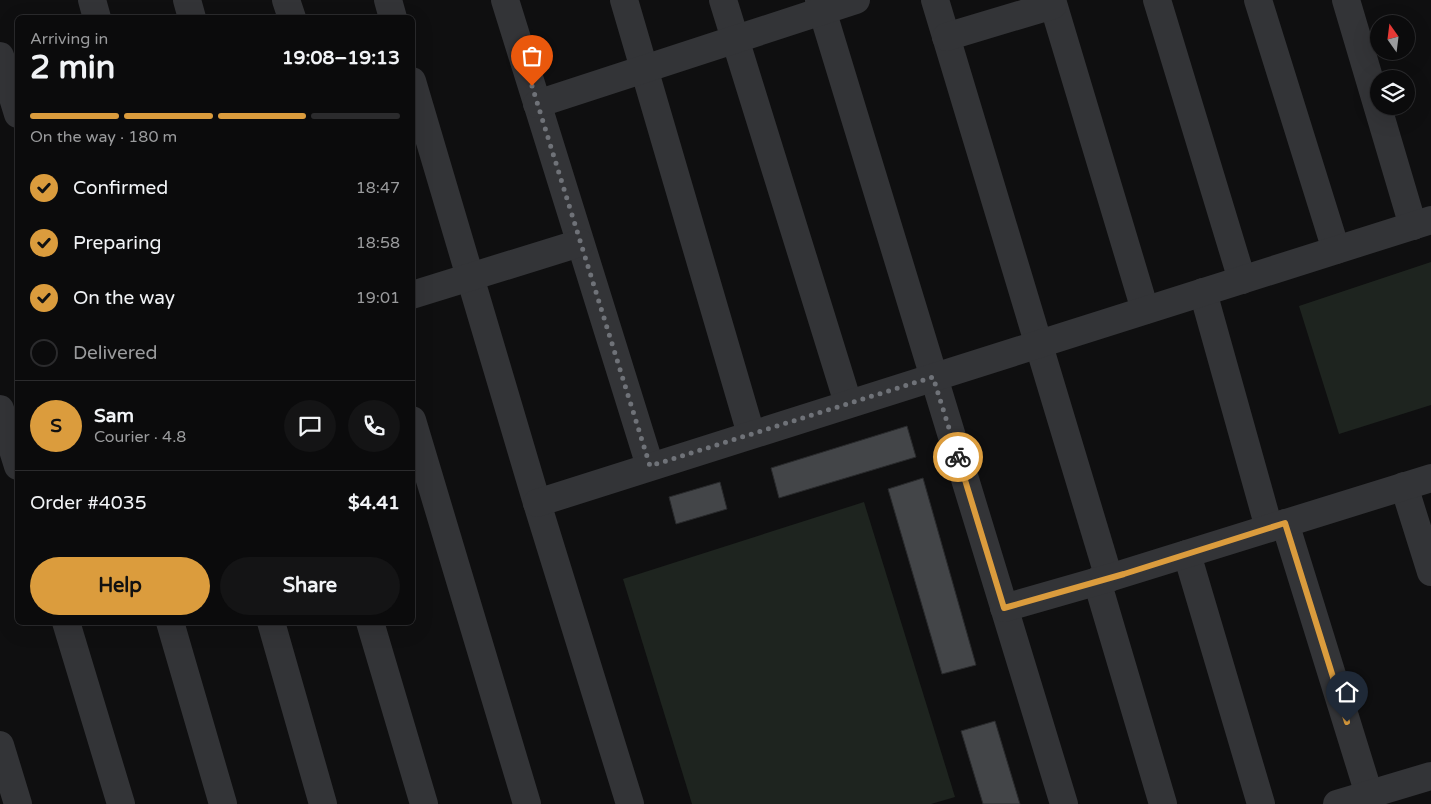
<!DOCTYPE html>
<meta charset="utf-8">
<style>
:root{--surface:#0b0b0c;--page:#141415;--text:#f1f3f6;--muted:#9a9b9d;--line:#2b2b2d;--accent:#db9c3d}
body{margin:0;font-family:"Varela Round",sans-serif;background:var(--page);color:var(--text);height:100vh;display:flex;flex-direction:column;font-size:19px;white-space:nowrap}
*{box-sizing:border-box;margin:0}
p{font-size:16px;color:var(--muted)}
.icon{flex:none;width:28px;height:28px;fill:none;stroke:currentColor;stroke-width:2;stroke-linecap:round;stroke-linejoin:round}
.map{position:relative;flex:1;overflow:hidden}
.details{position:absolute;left:15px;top:15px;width:400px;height:610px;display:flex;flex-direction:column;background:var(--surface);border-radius:8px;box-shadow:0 5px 20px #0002,0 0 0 1px var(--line)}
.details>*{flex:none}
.needle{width:32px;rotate:346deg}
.buttons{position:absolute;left:1370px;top:15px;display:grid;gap:10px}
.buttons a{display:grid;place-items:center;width:45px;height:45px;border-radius:50%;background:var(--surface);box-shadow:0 5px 20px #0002,0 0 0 1px var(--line);font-size:25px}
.pin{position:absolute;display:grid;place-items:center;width:42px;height:42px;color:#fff;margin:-51px -21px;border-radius:50% 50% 50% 0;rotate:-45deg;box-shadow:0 0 5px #0007}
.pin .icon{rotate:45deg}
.courier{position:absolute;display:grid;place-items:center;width:50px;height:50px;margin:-25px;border:4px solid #db9c3d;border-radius:50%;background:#fff;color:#222;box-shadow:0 1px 6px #0007}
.headline em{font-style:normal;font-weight:700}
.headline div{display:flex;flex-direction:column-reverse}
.headline{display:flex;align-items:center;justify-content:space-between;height:85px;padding:0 15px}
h1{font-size:32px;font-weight:700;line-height:38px}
.bar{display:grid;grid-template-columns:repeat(4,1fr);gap:8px 5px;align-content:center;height:60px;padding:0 15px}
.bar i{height:6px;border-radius:4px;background:var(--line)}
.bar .on{background:var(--accent)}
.bar p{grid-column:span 4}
.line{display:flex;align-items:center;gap:12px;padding:0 15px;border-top:1px solid var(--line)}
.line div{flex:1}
.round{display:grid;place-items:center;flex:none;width:52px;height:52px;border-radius:26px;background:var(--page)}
ol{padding:0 15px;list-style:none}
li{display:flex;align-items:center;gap:15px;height:55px}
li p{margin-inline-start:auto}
li .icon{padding:5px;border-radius:50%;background:var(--accent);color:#111;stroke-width:4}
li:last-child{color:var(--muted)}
li i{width:28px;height:28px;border:2px solid var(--line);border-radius:50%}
.action{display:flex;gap:10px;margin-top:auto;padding:10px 15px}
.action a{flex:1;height:58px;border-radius:30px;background:var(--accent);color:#111;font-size:20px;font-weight:700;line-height:58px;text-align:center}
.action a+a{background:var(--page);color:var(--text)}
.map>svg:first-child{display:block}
.green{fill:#1e241f}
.building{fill:#434548;stroke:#292a2c}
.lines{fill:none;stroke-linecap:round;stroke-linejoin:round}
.minor{stroke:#333437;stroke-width:28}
.done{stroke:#6f7278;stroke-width:5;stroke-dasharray:0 9}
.route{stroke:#db9c3d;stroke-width:6}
</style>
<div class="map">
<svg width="1431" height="804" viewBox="0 0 1431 804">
<rect width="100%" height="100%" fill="#0f0f10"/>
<!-- green -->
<g class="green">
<polygon points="1431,262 1431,405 1339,434 1299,306"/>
<polygon points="864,502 955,797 931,804 692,804 623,579"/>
</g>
<!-- building -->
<g class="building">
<polygon points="907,426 916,457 779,498 771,468"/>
<polygon points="923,478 976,665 942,674 888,489"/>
<polygon points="720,482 727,509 676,524 669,497"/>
<polygon points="995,721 1020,804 983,804 961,731"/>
</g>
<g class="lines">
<!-- minor -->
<g class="minor">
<polyline points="92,0 97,18"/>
<polyline points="187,0 192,18"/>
<polyline points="286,0 292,18"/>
<polyline points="388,0 393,18"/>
<polyline points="505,0 650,466"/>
<polyline points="624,0 751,434"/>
<polyline points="723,0 848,403"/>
<polyline points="819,0 1064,804"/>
<polyline points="935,0 1109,578"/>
<polyline points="1052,0 1145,310"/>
<polyline points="1157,0 1242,280"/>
<polyline points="1258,0 1336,250"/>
<polyline points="1346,0 1413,226"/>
<polyline points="946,37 1053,5"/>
<polyline points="0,56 18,114"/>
<polyline points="412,81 537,503 630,804"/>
<polyline points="537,104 856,0"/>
<polyline points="1203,292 1269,528"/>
<polyline points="412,295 580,243"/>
<polyline points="0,409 18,466"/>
<polyline points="412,420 527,804"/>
<polyline points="1404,486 1431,572"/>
<polyline points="537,503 1431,220"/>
<polyline points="1285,523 1372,804"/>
<polyline points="1187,554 1261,804"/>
<polyline points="1097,581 1163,804"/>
<polyline points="1004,608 1109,578 1431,478"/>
<polyline points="66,622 121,804"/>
<polyline points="170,622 223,804"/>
<polyline points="271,622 323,804"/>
<polyline points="370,622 424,804"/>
<polyline points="0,745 18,804"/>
<polyline points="1337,804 1431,776"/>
</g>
</g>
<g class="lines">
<!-- done -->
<polyline class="done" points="532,86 650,466 933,377 958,457"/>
<!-- route -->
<polyline class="route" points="958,457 1004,608 1124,574 1285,523 1347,722"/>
</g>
</svg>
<div class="buttons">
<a><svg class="needle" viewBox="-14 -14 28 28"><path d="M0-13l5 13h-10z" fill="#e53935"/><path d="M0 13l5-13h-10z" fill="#9a9b9d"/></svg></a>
<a><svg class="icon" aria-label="layers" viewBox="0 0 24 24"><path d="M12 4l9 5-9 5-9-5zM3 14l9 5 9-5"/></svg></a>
</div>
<div class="pin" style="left:532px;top:86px;background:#ea580c"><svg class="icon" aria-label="bag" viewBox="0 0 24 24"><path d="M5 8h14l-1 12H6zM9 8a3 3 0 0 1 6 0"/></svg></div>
<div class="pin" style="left:1347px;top:722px;background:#1f2937"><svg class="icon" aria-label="home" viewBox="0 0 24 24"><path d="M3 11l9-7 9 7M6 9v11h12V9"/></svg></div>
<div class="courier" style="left:958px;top:457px"><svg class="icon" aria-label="bike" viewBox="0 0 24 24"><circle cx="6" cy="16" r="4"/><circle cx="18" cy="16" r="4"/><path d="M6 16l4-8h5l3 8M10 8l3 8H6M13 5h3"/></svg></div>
<section class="details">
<div class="headline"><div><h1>2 min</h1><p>Arriving in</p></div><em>19:08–19:13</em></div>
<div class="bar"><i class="on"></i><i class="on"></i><i class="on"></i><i></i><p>On the way · 180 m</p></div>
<ol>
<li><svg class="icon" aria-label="check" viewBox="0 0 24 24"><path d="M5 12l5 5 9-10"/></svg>Confirmed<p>18:47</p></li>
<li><svg class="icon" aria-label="check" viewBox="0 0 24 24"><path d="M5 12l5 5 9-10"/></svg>Preparing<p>18:58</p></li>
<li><svg class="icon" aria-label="check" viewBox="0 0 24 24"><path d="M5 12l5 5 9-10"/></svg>On the way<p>19:01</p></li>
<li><i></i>Delivered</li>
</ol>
<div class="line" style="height:90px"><b class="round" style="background:var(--accent);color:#111">S</b><div><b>Sam</b><p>Courier · 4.8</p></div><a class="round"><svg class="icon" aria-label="chat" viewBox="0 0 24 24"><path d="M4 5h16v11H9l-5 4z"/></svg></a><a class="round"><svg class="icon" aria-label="phone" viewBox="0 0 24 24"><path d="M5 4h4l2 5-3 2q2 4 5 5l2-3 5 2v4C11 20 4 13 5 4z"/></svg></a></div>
<div class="line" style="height:65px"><div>Order #4035</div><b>$4.41</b></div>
<div class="action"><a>Help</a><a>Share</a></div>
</section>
</div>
